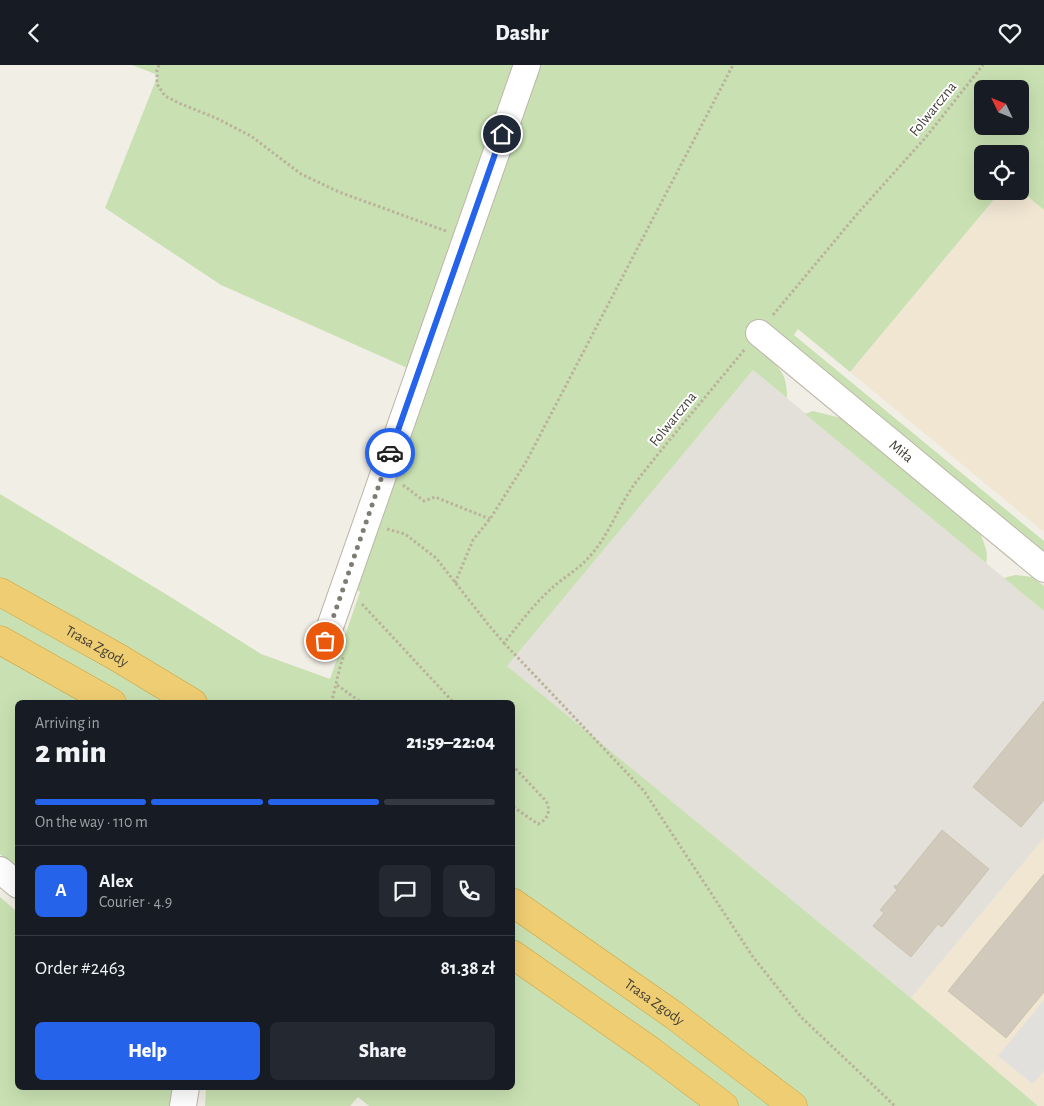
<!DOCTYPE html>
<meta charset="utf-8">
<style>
:root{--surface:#171b24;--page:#242831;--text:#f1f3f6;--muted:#9ea1a6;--line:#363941;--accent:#2563eb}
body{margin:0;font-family:"Alegreya Sans",sans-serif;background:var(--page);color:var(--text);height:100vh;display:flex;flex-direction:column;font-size:19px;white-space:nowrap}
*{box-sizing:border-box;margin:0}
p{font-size:16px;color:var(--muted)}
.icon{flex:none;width:28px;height:28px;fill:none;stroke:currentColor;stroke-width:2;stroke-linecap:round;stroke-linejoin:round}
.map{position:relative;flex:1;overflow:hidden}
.drawer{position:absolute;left:15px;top:635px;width:500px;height:390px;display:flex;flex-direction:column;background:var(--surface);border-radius:8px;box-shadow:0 5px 20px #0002}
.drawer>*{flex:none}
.needle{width:32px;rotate:313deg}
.tools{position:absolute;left:974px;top:15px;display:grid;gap:10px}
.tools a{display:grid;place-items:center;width:55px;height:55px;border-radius:8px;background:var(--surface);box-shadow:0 5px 20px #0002;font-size:25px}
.pin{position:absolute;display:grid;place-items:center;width:42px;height:42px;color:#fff;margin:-21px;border:2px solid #fff;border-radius:50%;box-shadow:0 1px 5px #0007}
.courier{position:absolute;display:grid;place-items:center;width:50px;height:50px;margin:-25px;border:4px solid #2563eb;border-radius:50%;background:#fff;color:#222;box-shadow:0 1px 6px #0007}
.summary em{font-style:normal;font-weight:800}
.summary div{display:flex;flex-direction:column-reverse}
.summary{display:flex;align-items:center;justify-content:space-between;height:85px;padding:0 20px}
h1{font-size:32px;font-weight:800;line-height:38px}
.bar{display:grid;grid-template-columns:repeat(4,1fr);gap:8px 5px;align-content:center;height:60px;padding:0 20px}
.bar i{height:6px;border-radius:4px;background:var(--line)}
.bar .on{background:var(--accent)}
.bar p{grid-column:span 4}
.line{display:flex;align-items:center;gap:12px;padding:0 20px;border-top:1px solid var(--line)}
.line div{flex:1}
.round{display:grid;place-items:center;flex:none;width:52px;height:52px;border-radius:8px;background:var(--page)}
.action{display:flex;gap:10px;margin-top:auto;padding:10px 20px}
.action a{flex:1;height:58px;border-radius:8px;background:var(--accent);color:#fff;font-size:20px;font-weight:800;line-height:58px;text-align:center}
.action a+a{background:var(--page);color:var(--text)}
header{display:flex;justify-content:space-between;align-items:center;height:65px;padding:0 20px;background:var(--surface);font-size:22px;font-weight:800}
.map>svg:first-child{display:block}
.commercial{fill:#f1e6d2}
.industrial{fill:#e3e0da}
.green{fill:#c9e1b2;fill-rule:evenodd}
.parking{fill:#e2e0dd}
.building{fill:#d1cabc;stroke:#cbc2b0}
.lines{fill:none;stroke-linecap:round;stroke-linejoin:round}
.minor-casing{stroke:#bbb6a9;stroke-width:28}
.highway-casing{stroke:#cda343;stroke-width:29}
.path{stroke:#bbb29c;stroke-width:3;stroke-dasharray:2.5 2.5;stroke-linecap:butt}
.minor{stroke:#fff;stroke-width:26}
.highway{stroke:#efcd72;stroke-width:28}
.done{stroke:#7f7c73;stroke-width:5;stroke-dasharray:0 9}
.route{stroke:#2563eb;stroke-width:6}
.labels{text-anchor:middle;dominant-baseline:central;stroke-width:4;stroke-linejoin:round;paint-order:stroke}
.street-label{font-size:15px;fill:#423e35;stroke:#fff}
</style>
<header><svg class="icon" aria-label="back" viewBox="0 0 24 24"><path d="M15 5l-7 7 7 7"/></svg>Dashr<svg class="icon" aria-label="heart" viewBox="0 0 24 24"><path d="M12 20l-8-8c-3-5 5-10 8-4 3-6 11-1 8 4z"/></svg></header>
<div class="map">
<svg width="1044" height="1041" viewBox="0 0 1044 1041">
<rect width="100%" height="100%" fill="#f1eee5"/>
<!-- commercial -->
<g class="commercial">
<polygon points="1020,125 1044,145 1044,467 850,307 1001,126"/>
<polygon points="1044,773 1044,1041 1038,1041 911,933"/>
</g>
<!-- industrial -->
<polygon class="industrial" points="753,305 1044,546 1044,773 911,933 506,601"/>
<!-- green -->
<g class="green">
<polygon points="132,0 518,0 412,305 221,220 105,143 158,10"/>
<path d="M534,0H1044V145L1020,125V89H982V126H1001L850,307L798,264L794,270L1044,476V492L766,290C782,306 787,310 787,333L753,305L507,601L911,933L1038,1041H369L358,1032L350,1041H205L206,1023L512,1022V638H18L17,804L0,789V429L169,531L261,589L330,614L360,527L353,521ZM982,24H1020V61H982Z"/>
<path d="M813,346L841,353L981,470C984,479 989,488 986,498L805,349Z"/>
<polygon points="1015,510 1032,512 1044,521 1044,546 1004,513"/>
<polygon points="0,832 17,847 18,1022 179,1023 177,1041 0,1041"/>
</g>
<!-- parking -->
<polygon class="parking" points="1044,935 1044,1006 1033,1019 998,991"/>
<!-- building -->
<g class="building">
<polygon points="1044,636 1044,735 1021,762 973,722"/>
<polygon points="942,765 989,804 942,862 938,859 911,892 873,861 884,848 880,845 897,825 894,822 895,820 896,822"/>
<polygon points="1044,809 1044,927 1006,973 948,926"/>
</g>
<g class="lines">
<!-- minor casing -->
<g class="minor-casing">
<g id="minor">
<path id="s1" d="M759,268L1044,504"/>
<polyline points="325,576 527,0"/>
<polyline points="0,805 18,820"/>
<polyline points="183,1041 186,1022"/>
</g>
</g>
<!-- highway casing -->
<g class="highway-casing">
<g id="highway">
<path id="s2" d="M0,527L117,592L193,638"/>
<polyline points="0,575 112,638"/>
<path id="s3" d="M512,837L675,951L793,1041"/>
<polyline points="512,889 651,986 724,1041"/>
</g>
</g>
<!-- path -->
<g class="path">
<polyline points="159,0 157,5 157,19 165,31 181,39 216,53 251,71 301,109 339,127 446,166"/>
<polyline points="773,250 858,148 926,72 983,0"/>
<polyline points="403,420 424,436 435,432 490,454"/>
<path d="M387,464L405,469L436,493L487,558L504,578C519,559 534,539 552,523C564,512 579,504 590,491C610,469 618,441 636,417C671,372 709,328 745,284"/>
<polyline points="455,518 473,475 490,454 526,397 733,0"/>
<polyline points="362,539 454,638"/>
<polyline points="504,578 644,726 753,892 801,952 895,1041"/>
<polyline points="337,620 362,638"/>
<path d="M331,638C336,622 338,606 344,590"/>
<path d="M512,700L546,736C551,745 548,755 538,759L512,741"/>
</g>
<!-- minor -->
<use href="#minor" class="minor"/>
<!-- highway -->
<use href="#highway" class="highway"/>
</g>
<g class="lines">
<!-- done -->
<polyline class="done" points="325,576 390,388"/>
<!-- route -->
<polyline class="route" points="390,388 502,69"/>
</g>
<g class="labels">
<!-- street labels -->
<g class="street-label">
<text transform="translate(933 44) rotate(-51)">Folwarczna</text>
<text transform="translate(673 354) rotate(-51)">Folwarczna</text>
<text stroke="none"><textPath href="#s1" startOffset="185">Miła</textPath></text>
<text stroke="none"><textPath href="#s2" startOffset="111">Trasa Zgody</textPath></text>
<text stroke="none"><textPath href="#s3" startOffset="174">Trasa Zgody</textPath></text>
</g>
</g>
</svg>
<div class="tools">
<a><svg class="needle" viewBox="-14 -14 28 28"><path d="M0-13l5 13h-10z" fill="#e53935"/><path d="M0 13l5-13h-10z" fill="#9ea1a6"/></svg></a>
<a><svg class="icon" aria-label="locate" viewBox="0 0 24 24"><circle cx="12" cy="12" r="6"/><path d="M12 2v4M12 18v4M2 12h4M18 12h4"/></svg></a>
</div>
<div class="pin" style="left:325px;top:576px;background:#ea580c"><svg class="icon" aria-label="bag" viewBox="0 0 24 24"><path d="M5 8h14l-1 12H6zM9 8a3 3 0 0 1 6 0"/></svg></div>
<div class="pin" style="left:502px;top:69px;background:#1f2937"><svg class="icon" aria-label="home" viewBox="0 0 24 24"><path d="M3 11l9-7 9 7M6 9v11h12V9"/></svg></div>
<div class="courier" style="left:390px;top:388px"><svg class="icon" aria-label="car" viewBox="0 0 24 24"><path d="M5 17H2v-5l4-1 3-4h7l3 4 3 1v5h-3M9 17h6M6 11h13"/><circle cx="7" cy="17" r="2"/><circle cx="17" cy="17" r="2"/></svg></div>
<section class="drawer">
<div class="summary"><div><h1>2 min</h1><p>Arriving in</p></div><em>21:59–22:04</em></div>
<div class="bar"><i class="on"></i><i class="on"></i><i class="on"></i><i></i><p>On the way · 110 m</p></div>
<div class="line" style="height:90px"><b class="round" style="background:var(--accent);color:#fff">A</b><div><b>Alex</b><p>Courier · 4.9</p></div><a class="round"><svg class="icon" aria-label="chat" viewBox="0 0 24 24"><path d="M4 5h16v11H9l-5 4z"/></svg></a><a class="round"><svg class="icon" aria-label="phone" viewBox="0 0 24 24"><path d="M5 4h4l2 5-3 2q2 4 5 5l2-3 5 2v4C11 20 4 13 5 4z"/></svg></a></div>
<div class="line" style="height:65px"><div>Order #2463</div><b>81.38 zł</b></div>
<div class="action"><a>Help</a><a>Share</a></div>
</section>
</div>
